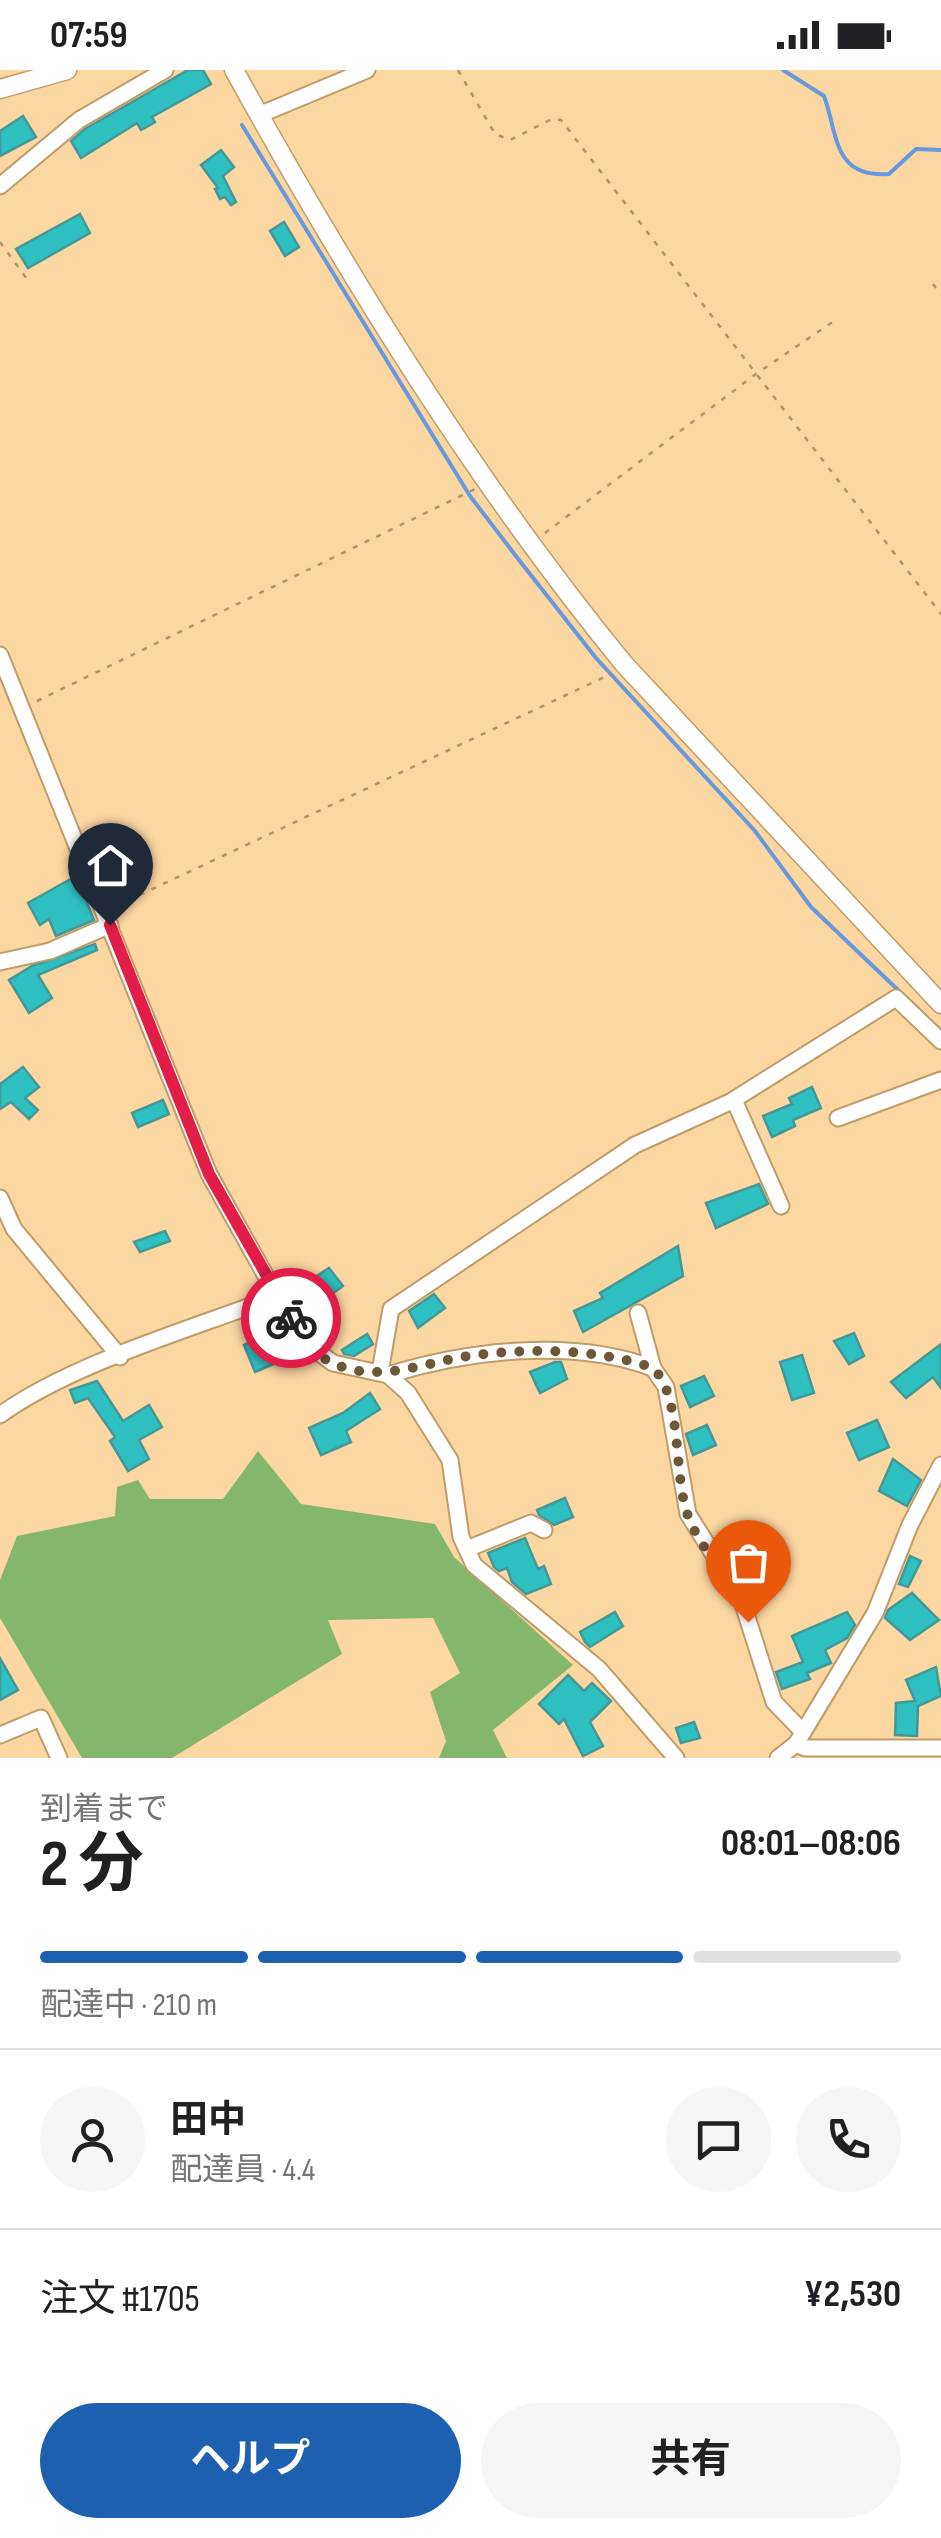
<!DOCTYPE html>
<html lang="ja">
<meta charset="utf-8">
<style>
:root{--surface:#fff;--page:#f6f6f6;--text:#202124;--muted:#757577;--line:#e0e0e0;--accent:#1e60b0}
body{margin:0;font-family:"Sofia Sans Condensed","Noto Sans JP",sans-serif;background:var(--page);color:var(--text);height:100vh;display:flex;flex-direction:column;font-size:38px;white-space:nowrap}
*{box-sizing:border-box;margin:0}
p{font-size:32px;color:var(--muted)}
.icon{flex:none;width:55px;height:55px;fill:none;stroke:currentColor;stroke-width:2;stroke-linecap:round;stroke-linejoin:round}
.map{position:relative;height:1688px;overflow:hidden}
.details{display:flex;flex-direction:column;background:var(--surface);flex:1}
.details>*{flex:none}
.pin{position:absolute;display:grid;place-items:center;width:85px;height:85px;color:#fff;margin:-102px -42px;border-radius:50% 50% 50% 0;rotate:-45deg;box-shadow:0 0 10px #0007}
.pin .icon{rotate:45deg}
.courier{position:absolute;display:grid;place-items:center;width:100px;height:100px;margin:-50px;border:8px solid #e11d48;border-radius:50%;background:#fff;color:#222;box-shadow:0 2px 12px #0007}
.headline em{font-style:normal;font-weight:700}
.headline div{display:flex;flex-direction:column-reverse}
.headline{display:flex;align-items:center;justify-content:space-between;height:170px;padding:0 40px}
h1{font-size:65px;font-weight:700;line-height:75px}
.bar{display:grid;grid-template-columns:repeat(4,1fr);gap:15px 10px;align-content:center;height:120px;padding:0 40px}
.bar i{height:12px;border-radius:8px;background:var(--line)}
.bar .selected{background:var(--accent)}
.bar p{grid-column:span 4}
.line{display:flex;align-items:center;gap:25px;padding:0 40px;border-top:2px solid var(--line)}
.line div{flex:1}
.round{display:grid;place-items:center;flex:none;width:105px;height:105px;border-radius:52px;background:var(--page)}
.button{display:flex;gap:20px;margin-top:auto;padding:20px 40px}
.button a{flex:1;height:115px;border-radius:60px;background:var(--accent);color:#fff;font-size:40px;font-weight:700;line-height:115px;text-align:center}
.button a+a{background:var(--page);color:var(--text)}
.status{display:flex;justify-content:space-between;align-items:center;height:70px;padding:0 50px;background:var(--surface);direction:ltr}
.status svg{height:28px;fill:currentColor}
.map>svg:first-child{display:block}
.forest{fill:#84b76c}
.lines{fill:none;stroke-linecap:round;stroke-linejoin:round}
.stream{stroke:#6699de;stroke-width:4}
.building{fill:#2fc0c2;stroke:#449898;stroke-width:2.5}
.minor-casing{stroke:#c09c69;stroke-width:19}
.tertiary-casing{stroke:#c09c69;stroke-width:21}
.path{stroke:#b1946b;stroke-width:2.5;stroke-dasharray:5 8;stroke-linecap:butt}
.minor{stroke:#fff;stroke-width:15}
.tertiary{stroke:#fff;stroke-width:18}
.done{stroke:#6d5739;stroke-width:10;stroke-dasharray:0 18}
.route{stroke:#e11d48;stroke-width:12}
</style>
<div class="status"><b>07:59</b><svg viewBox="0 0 49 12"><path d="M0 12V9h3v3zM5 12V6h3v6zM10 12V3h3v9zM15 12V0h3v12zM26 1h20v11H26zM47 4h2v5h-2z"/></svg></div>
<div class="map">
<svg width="941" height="1688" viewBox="0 0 941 1688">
<rect width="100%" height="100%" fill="#fdd7a2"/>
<!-- forest -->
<polygon class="forest" points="258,1381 301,1434 435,1454 454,1487 573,1595 493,1660 507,1688 439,1688 446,1671 430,1622 460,1603 433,1548 328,1550 342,1584 172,1688 82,1688 0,1548 0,1510 17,1466 115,1446 117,1417 138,1410 150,1429 223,1429"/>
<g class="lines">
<!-- stream -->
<g class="stream">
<path d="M783,0L824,26C838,63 832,108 889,104L916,79L941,80"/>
<polyline points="242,55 470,426 519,490 596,588 755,761 811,837 919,940"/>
</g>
</g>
<!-- building -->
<g class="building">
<polygon points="188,0 203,0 211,14 152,47 155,52 141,60 137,53 81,88 71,71 85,59"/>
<polygon points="23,46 36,67 0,86 0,61"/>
<polygon points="221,80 234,97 223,106 236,132 231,135 225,127 220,129 215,119 218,118 201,95"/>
<polygon points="80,144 90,163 28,198 16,179"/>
<polygon points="284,152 299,177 285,186 270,161"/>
<polygon points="76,806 94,850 56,866 49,849 40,855 28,833"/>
<polygon points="95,874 97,880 38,905 52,928 29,943 9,910 32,896"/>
<polygon points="23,997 39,1017 25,1028 38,1040 29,1049 11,1032 0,1039 0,1014"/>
<polygon points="812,1017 821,1038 793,1050 795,1056 772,1067 763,1046 792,1034 789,1028"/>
<polygon points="163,1030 169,1044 138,1057 132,1043"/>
<polygon points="759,1114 768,1134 716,1158 706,1133"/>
<polygon points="165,1161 170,1171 140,1182 134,1172"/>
<polygon points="678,1176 683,1206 583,1262 574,1241 603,1228 600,1223"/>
<polygon points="329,1198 343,1216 303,1245 289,1224"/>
<polygon points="434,1224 445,1238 418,1258 409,1241"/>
<polygon points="274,1262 285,1289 255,1302 244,1275"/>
<polygon points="854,1263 864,1286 849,1294 834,1271"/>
<polygon points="367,1264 373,1274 354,1286 344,1284 342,1280"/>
<polygon points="941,1274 941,1318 933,1307 906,1328 891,1312"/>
<polygon points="802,1285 814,1323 792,1330 780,1292"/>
<polygon points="555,1292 561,1292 567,1309 540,1323 530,1302"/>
<polygon points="704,1306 714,1326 690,1337 681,1316"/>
<polygon points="97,1311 123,1351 149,1335 162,1357 139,1370 149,1389 128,1401 110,1371 115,1367 88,1328 75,1333 70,1320"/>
<polygon points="370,1323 380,1339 346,1361 351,1372 321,1385 309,1358 343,1343"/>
<polygon points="877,1350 889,1377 859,1390 847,1363"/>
<polygon points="707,1355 716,1375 693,1385 686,1364"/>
<polygon points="893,1389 921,1410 907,1436 879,1421"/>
<polygon points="565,1428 573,1447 554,1455 539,1445 537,1440"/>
<polygon points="525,1468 538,1499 544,1496 551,1514 526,1524 512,1512 507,1498 499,1501 494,1497 488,1483"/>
<polygon points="910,1486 921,1491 908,1517 899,1514"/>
<polygon points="912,1523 939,1550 910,1570 885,1548 888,1540"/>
<polygon points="615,1542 623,1556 590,1577 585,1572 580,1562"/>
<polygon points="847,1542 855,1555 847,1568 825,1580 831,1593 807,1603 810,1609 782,1619 776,1602 803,1592 792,1566"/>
<polygon points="0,1588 18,1620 0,1630"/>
<polygon points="936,1597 941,1626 918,1636 917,1666 895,1665 896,1633 915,1631 906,1610"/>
<polygon points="568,1605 584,1621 592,1613 611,1631 590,1652 603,1676 583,1686 564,1649 559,1654 539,1634"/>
<polygon points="694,1652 700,1668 681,1673 676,1658"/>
</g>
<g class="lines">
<!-- minor casing -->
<g class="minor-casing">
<g id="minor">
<polyline points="259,45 367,0"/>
<polyline points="0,116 79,50 165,0"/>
<polyline points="0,585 209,1104 277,1226 310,1276 333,1293 388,1305 408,1323 450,1390 461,1467 474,1495 599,1599 676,1688"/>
<polyline points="0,892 50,881 110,855"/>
<polyline points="734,1030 781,1136"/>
<polyline points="838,1048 941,1010"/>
<polyline points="0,1128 14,1159 120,1287"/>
<polyline points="638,1243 653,1298"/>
<polyline points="380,1302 391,1239 635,1075 730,1032 896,928 941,971"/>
<path d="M388,1305C469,1280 572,1268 653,1298L666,1317L688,1444L741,1528L774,1632L803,1662"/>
<path d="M0,1345C72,1293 192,1259 277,1226"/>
<polyline points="941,1395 910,1455 875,1543 796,1674 805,1678 941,1678"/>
<polyline points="467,1479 531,1453 544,1460"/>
<polyline points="0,1665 41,1648 59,1688"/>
<polyline points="778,1688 796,1674"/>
</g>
</g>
<!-- tertiary casing -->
<g class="tertiary-casing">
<g id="tertiary">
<path d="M234,0C348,206 475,412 624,594L941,934"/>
<polyline points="0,19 67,0"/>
</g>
</g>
<!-- path -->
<g class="path">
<polyline points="458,0 495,64 510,70 552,49 561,50 941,544"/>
<polyline points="0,172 29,212"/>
<polyline points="933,214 941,225"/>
<polyline points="545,463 756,304 837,249"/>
<polyline points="37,631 475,419"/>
<polyline points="116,836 611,604"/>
</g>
<!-- minor -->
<use href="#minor" class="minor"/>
<!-- tertiary -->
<use href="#tertiary" class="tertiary"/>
</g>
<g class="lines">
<!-- done -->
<path class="done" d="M291,1248C302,1264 313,1284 332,1293C378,1314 423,1293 468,1286C528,1278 596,1278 653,1298C683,1327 673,1406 688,1446C703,1486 735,1509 748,1552"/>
<!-- route -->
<polyline class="route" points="110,855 209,1104 291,1248"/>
</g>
</svg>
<div class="pin" style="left:748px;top:1552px;background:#ea580c"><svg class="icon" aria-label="bag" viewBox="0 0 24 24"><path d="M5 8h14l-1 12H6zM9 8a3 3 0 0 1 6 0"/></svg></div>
<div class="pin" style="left:110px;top:855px;background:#1f2937"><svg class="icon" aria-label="home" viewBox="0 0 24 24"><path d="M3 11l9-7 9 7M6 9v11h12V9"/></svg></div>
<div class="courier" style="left:291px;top:1248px"><svg class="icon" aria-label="bike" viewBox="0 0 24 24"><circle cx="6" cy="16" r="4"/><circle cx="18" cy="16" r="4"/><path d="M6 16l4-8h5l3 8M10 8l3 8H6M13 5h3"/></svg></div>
</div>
<section class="details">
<div class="headline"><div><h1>2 分</h1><p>到着まで</p></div><em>08:01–08:06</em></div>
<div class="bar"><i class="selected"></i><i class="selected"></i><i class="selected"></i><i></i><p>配達中 · 210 m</p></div>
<div class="line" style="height:180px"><a class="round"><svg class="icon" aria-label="person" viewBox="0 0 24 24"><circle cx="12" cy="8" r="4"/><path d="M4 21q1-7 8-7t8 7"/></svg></a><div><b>田中</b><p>配達員 · 4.4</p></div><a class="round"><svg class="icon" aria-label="chat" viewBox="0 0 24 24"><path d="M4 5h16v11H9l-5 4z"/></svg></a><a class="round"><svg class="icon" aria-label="phone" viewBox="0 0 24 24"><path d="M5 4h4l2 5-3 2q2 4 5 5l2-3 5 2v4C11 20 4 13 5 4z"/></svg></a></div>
<div class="line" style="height:130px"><div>注文 #1705</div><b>¥2,530</b></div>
<div class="button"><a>ヘルプ</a><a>共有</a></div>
</section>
